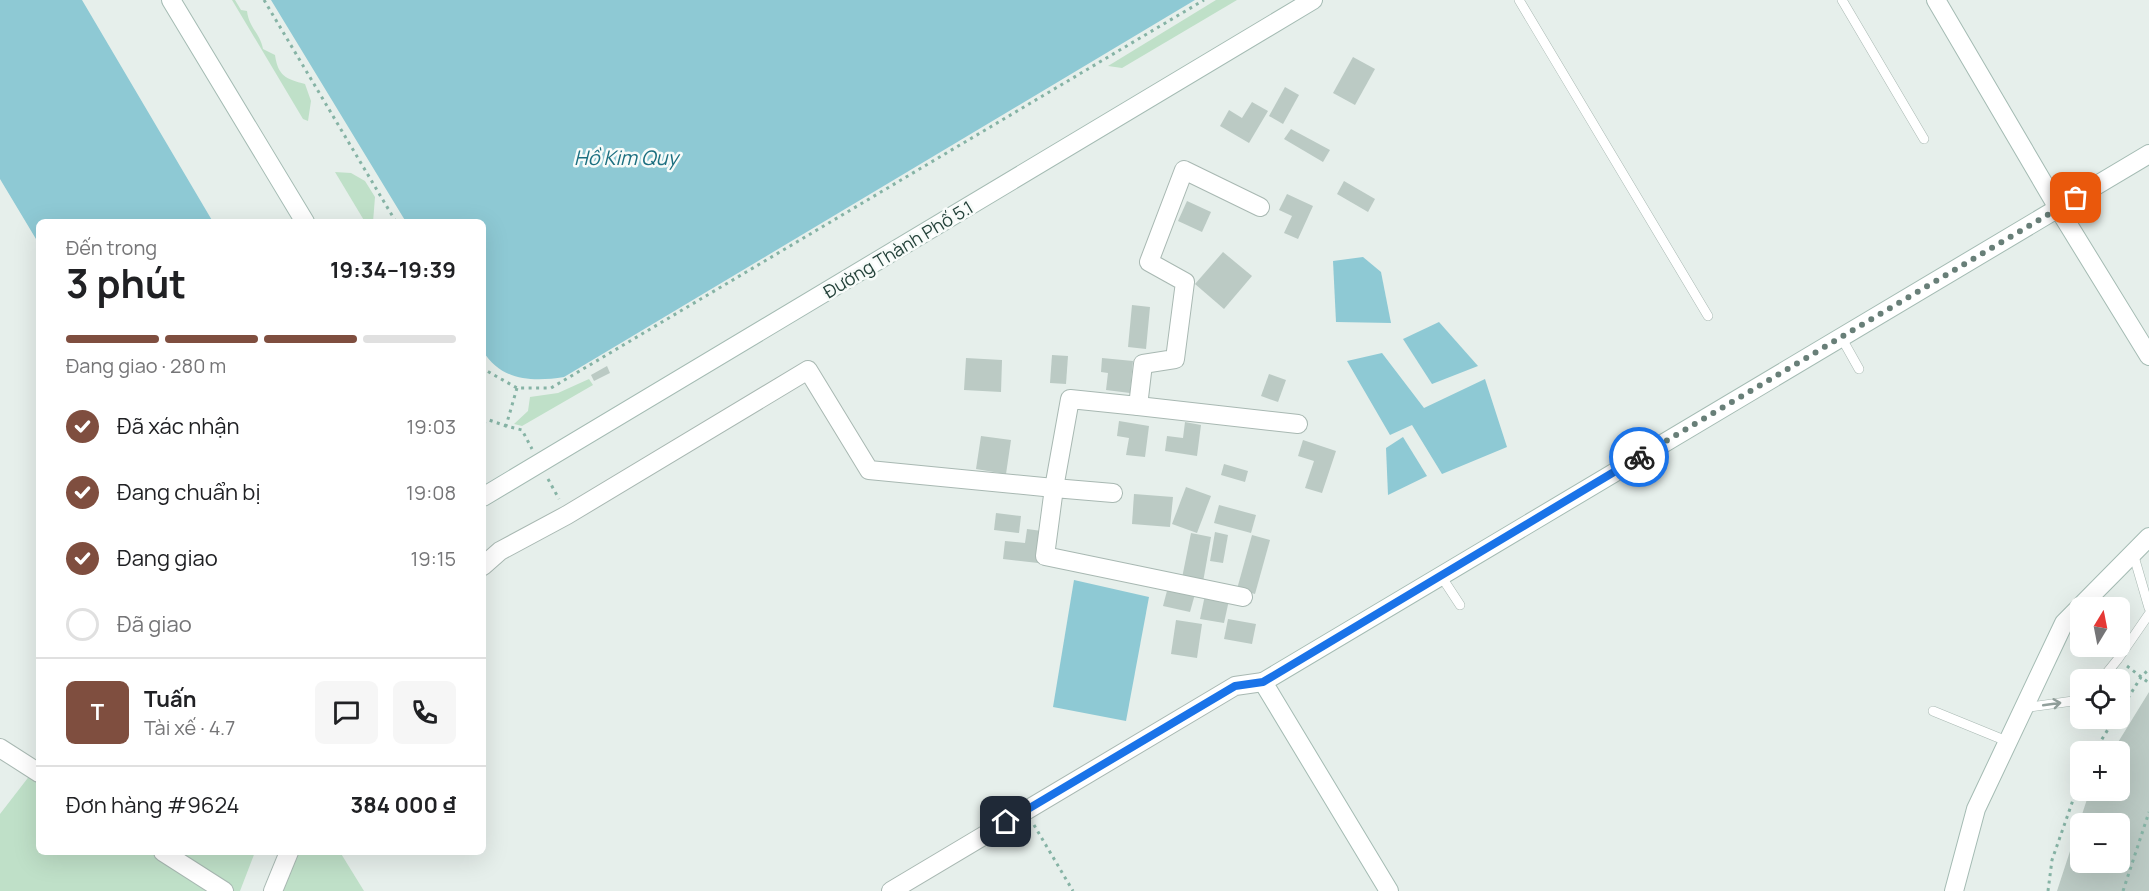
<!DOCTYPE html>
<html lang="vi">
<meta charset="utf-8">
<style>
:root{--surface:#fff;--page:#f6f6f6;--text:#202124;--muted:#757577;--line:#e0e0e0;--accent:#7f4e3f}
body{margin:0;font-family:Manrope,sans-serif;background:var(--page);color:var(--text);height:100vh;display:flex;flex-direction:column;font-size:22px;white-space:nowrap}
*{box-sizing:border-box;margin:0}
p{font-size:20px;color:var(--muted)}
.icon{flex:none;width:33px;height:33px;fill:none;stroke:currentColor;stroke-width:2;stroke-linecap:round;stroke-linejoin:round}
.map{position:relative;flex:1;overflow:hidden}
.drawer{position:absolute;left:36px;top:219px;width:450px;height:636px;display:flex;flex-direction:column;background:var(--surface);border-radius:9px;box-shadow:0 6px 24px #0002}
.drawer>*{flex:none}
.needle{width:39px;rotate:10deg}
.tools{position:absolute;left:2070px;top:597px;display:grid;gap:12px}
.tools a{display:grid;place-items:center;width:60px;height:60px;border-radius:9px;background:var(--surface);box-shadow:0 6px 24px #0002;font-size:30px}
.pin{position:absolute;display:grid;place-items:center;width:51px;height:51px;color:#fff;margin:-26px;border-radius:12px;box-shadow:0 3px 9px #0006}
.courier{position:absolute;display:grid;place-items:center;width:60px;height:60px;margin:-30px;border:4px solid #1a73e8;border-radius:50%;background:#fff;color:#222;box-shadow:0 2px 8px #0007}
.overview em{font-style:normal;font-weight:700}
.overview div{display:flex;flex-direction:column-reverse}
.overview{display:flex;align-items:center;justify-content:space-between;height:102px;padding:0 30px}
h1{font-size:39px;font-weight:700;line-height:45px}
.bar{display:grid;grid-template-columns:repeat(4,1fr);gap:9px 6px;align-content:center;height:72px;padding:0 30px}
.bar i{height:8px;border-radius:4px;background:var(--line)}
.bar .active{background:var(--accent)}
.bar p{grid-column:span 4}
.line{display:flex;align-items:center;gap:15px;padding:0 30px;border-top:2px solid var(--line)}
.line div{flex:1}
.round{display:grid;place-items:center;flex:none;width:63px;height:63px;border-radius:9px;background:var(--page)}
ol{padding:0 30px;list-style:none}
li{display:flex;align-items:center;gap:18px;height:66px}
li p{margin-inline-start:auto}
li .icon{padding:6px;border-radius:50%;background:var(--accent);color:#fff;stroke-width:4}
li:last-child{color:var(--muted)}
li i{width:33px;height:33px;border:3px solid var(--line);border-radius:50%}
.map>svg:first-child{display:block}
.green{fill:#bfe0c8}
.water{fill:#8ec9d4}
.building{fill:#bbcac4;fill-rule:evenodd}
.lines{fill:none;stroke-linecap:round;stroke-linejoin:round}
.lane-casing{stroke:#a8b8b2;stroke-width:10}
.street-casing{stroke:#a8b8b2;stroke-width:20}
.secondary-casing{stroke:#a4bbb3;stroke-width:20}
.path{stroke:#86b3a5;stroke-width:3;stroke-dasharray:3 4.5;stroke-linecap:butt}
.lane{stroke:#fff;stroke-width:9}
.street{stroke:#fff;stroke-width:18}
.secondary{stroke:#fff;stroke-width:18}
.oneway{stroke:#92a09c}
.done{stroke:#687f78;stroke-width:6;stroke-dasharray:0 10.8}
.route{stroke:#1a73e8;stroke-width:8}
.labels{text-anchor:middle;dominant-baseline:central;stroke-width:5;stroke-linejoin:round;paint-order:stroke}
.street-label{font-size:18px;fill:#24423a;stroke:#f7fbf9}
.water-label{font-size:20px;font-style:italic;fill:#1c6f80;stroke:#f7fbf9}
</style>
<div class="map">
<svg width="2149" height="891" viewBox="0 0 2149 891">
<rect width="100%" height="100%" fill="#e6efeb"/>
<!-- green -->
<g class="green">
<path d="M232,0H235L241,10L247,11C249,28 260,33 263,49L275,55C278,76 286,79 305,84L311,101L308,121L303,119Z"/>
<polygon points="1216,0 1237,0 1122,68 1108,66"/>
<polygon points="335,172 351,173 365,181 375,197 373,222 365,222"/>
<polygon points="589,379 593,385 522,426 514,424 528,411 530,397 558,393"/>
<polygon points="34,770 39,773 39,852 255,852 240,891 0,891 0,814"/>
<polygon points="289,852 340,852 364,891 273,891"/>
</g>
<!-- water -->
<g class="water">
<polygon points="0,0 82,0 213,222 39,222 39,244 0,179"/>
<path d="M271,0H1195L564,377C533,382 501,381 483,351V222H406Z"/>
<polygon points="1363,257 1381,272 1391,323 1336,322 1333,261"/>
<polygon points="1439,322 1478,366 1432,384 1403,339"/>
<polygon points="1382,353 1424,408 1485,379 1507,447 1442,474 1412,425 1390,435 1347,361"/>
<polygon points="1403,437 1427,476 1388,495 1386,448"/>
<polygon points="1074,580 1149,597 1126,721 1053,707"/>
</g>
<!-- building -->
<g class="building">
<polygon points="1353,57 1375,69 1355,105 1333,93"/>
<polygon points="1285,87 1299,95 1283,124 1269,116"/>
<polygon points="1252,102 1268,111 1249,143 1220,126 1229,110 1242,118"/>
<polygon points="1291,129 1330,150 1323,162 1284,139"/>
<polygon points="1344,181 1375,199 1368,212 1337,194"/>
<polygon points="1287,194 1313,206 1298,239 1284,233 1292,216 1279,210"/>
<polygon points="1187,201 1211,212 1202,232 1178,221"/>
<polygon points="1223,252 1252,276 1224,309 1195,284"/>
<polygon points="1132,305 1150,307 1146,349 1128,347"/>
<polygon points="1052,355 1068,356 1066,384 1050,383"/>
<polygon points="966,358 1002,360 1001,392 964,390"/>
<polygon points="1102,358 1133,361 1130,393 1106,390 1108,373 1101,372"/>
<polygon points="607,366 610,373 594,381 591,375"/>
<polygon points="1269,374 1286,380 1278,402 1261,396"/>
<polygon points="1119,421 1149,426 1145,457 1126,455 1129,438 1117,436"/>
<polygon points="1185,422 1201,425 1197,456 1165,451 1167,436 1183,438"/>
<polygon points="981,436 1011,440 1006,474 976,469"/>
<polygon points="1303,440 1336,451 1322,493 1305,488 1314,461 1298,456"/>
<polygon points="1224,464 1248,471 1245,482 1221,475"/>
<polygon points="1186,487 1211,496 1197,533 1172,524"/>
<polygon points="1134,494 1173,497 1170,527 1132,524"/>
<polygon points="1219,505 1256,515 1251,533 1214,523"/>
<polygon points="996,513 1021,516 1019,533 994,530"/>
<polygon points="1027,529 1042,531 1038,563 1003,559 1005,541 1025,543"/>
<polygon points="1215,532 1228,535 1223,563 1210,561"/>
<polygon points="1191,533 1211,537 1203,582 1182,578"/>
<polygon points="1252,535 1270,540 1255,594 1237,589"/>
<polygon points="1168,587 1195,594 1190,612 1163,606"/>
<polygon points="1205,595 1229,600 1224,623 1200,619"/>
<polygon points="1228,619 1256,624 1252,644 1224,639"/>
<polygon points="1176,620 1202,624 1197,658 1171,654"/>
<path d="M2149,692V891H2057L2090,790H2120V752H2112ZM2080,824H2120V862H2080Z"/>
</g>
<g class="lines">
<!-- lane casing -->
<g class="lane-casing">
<g id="lane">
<polyline points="1519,0 1708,316"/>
<polyline points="1842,0 1924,139"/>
<polyline points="1841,337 1859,369"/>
<polyline points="2133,553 2149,608"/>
<polyline points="1441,576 1460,605"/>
<polyline points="2101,680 2118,659 2149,614"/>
<polyline points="2023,708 2080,700"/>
<polyline points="1933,711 2009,742"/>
</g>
</g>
<!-- street casing -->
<g class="street-casing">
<g id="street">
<polyline points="1138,406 1298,424"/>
<polyline points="1113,493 1054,488 1045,556 1243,597"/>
<polyline points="483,566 500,551 567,515 808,370 869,470 1054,488 1070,399 1138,406 1143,364 1175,359 1185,282 1149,262 1184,170 1260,207"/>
<polyline points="0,748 39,773"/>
<polyline points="163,852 224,891"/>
<polyline points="273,891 289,852"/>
<polyline points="891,891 1235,686 1263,682"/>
</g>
</g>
<!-- secondary casing -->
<g class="secondary-casing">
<g id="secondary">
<polyline points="171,0 305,222"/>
<polyline points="1936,0 2058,208 2149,356"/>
<polyline points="483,497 1313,0"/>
<polyline points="1389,891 1263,682 2149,154"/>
<polyline points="1954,891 1976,809 2064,623 2149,537"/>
</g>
</g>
<!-- path -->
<g class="path">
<polyline points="264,0 396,222"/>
<polyline points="483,366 487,371 517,388 551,388 1204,0"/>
<polyline points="517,388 506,426 522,430 532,449"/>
<polyline points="483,423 489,420 506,426"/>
<polyline points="548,479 559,499"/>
<polyline points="2127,666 2149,683"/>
<polyline points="2120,711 2141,677 2149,669"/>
<polyline points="2094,752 2115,718"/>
<polyline points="1034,825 1073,891"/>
<polyline points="2048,891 2052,860 2080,780"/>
<polyline points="2123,891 2149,812"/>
</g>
<!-- lane -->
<use href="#lane" class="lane"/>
<!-- street -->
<use href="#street" class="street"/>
<!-- secondary -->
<use href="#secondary" class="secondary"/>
</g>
<!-- one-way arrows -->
<defs><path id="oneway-shaft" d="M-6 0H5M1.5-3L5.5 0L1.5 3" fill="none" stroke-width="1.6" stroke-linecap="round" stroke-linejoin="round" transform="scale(1.5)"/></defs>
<use class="oneway" href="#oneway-shaft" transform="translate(2052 704) rotate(-8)"/>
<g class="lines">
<!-- done -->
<polyline class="done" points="1639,457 2076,198"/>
<!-- route -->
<polyline class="route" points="1006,822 1235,686 1263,682 1639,457"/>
</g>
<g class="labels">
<!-- street labels -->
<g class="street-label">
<text transform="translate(898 249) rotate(-31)">Đường Thành Phố 5.1</text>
</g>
<!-- water labels -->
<g class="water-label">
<text x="626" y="157">Hồ Kim Quy</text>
</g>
</g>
</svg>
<div class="tools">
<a><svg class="needle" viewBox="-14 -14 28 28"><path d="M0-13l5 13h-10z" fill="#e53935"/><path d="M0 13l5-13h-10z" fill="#757577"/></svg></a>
<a><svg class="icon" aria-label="locate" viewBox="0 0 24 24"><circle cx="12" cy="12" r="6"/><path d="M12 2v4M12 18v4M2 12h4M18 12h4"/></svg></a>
<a>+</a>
<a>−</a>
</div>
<div class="pin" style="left:2076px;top:198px;background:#ea580c"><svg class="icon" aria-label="bag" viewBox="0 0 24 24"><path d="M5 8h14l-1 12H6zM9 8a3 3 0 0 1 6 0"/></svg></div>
<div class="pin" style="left:1006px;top:822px;background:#1f2937"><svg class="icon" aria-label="home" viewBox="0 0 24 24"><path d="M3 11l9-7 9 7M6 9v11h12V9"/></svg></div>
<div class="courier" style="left:1639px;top:457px"><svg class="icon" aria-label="bike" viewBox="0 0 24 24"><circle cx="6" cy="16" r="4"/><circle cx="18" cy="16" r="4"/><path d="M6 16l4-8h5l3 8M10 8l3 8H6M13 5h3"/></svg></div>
<section class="drawer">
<div class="overview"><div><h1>3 phút</h1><p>Đến trong</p></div><em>19:34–19:39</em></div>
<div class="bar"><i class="active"></i><i class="active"></i><i class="active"></i><i></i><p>Đang giao · 280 m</p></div>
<ol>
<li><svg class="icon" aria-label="check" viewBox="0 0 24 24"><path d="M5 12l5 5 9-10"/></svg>Đã xác nhận<p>19:03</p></li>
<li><svg class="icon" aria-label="check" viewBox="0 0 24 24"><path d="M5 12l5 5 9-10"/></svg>Đang chuẩn bị<p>19:08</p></li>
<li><svg class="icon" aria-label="check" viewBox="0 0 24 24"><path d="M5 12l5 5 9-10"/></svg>Đang giao<p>19:15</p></li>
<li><i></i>Đã giao</li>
</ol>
<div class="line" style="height:108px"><b class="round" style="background:var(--accent);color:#fff">T</b><div><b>Tuấn</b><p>Tài xế · 4.7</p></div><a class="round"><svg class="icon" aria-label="chat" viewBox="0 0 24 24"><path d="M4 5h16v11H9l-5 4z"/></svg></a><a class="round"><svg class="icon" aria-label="phone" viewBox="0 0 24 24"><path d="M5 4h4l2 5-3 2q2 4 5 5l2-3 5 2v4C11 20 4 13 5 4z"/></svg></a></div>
<div class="line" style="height:78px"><div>Đơn hàng #9624</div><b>384 000 ₫</b></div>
</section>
</div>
